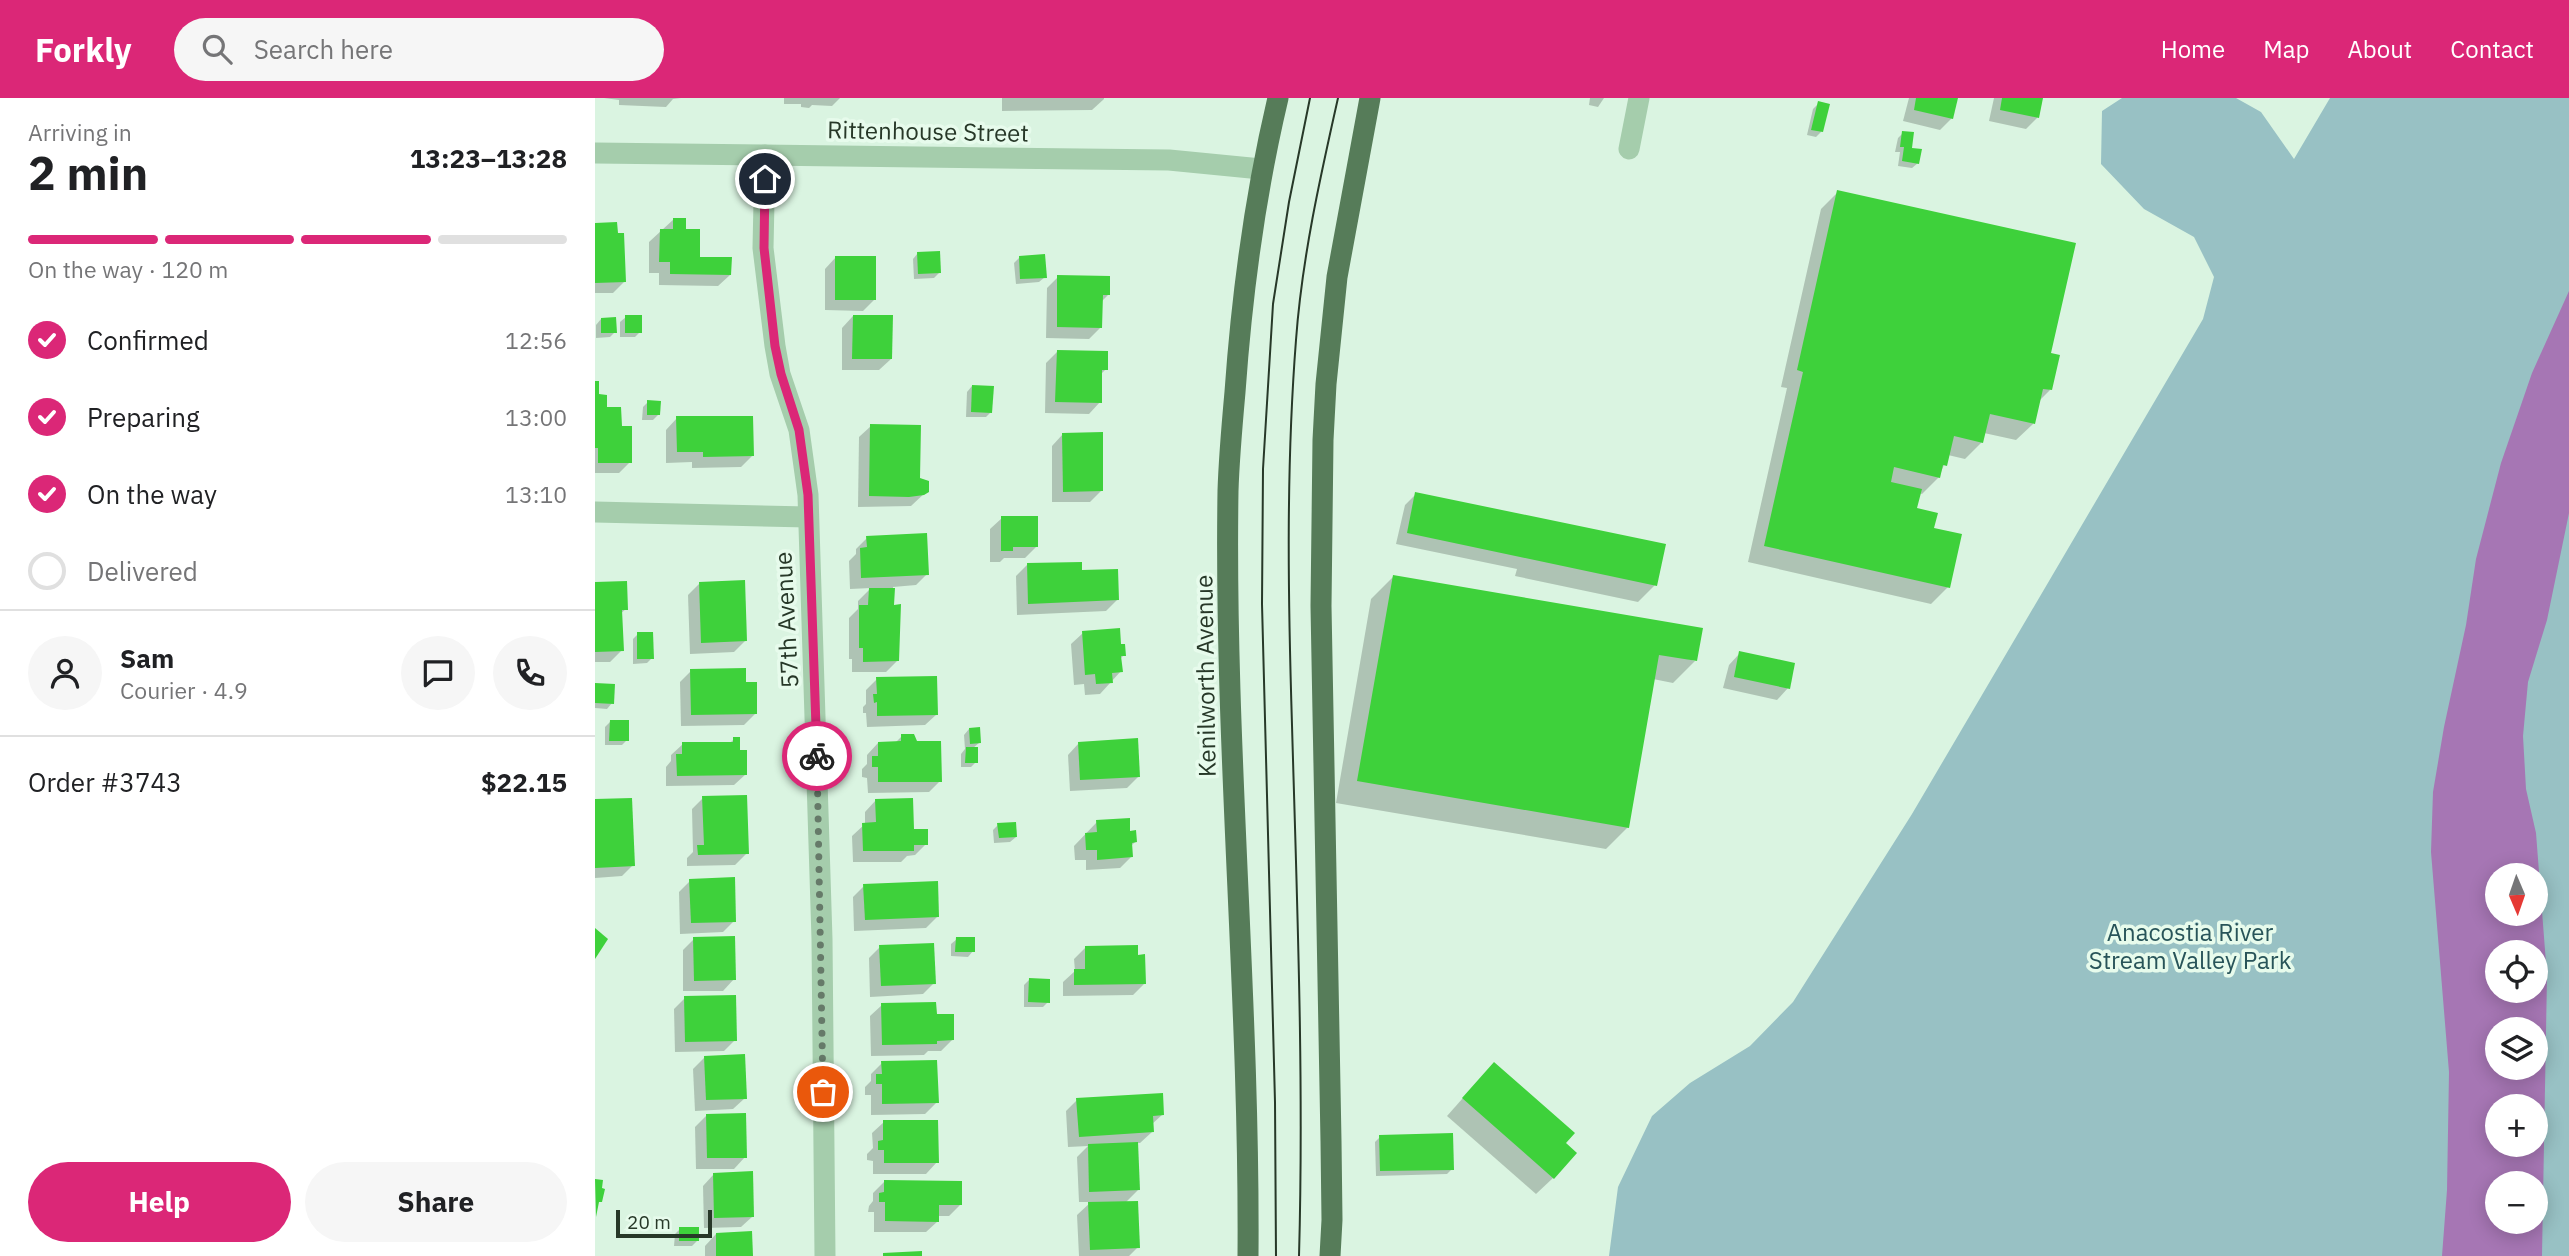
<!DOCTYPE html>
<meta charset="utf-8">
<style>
:root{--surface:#fff;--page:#f6f6f6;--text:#202124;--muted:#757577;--line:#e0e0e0;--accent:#db2777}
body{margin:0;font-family:"IBM Plex Sans",sans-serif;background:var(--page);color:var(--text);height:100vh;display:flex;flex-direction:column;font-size:26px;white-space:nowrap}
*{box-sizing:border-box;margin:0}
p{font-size:23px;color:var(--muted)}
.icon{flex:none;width:38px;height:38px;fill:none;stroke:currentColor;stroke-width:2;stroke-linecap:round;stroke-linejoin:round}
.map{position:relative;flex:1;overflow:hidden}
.side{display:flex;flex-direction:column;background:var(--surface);width:595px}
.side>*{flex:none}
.needle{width:46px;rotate:178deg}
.controls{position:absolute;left:1890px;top:765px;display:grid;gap:14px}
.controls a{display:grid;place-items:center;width:63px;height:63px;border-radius:50%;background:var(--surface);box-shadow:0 4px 18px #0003;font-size:35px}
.scale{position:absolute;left:21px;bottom:18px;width:96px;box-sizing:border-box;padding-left:7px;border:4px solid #273828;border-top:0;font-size:19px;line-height:24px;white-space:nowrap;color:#273828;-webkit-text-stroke:5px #e7fbec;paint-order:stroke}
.pin{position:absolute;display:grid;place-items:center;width:60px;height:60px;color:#fff;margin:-30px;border:4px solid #fff;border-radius:50%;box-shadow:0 2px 7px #0007}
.courier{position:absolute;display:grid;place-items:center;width:70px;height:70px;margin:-35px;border:5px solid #db2777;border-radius:50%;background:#fff;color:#222;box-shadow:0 2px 9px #0007}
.summary em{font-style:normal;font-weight:700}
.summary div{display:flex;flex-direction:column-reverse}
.summary{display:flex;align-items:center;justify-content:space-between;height:119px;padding:0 28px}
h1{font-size:46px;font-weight:700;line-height:52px}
.bar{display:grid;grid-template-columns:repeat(4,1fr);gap:10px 7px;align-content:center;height:84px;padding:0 28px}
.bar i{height:9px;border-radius:5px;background:var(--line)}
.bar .on{background:var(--accent)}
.bar p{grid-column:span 4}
.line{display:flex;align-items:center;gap:18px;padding:0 28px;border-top:2px solid var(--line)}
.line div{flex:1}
.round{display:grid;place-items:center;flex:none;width:74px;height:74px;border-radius:37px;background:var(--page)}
ol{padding:0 28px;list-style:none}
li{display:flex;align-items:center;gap:21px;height:77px}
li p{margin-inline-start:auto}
li .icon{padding:7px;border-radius:50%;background:var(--accent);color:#fff;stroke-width:4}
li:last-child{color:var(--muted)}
li i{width:38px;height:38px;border:4px solid var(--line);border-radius:50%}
.cta{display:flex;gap:14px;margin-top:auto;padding:14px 28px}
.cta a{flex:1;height:80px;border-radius:42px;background:var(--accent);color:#fff;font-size:28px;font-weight:700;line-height:80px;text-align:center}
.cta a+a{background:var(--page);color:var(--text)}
header{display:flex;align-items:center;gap:42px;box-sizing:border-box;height:98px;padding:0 35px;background:var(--accent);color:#fff}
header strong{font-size:33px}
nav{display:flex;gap:38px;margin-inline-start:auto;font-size:24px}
.search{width:490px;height:63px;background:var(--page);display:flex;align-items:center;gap:18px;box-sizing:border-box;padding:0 24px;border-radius:38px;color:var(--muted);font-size:26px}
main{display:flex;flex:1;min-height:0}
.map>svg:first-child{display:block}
.green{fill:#98c1c4;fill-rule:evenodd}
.water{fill:#a676b4;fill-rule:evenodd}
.shadow{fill:#0003}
.building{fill:#3ed13b}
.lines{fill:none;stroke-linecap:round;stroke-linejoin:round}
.minor{stroke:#a5cdac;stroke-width:21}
.major{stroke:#567c59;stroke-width:21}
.tram{stroke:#273828;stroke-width:2}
.done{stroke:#667a69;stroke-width:7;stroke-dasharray:0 12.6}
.route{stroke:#db2777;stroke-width:9}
.labels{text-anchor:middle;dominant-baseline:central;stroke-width:7;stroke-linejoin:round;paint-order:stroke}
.street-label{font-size:24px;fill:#273828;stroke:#e7fbec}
.park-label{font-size:24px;fill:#285459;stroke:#e7fbec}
</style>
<header>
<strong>Forkly</strong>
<div class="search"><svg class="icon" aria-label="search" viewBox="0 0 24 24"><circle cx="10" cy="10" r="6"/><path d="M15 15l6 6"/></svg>Search here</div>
<nav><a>Home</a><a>Map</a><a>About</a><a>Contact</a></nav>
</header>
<main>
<section class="side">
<div class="summary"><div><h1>2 min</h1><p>Arriving in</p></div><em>13:23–13:28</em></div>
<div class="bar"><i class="on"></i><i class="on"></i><i class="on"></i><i></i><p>On the way · 120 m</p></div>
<ol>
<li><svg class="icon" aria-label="check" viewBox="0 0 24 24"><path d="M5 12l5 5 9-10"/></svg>Confirmed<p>12:56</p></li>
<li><svg class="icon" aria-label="check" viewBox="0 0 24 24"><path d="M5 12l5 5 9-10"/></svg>Preparing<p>13:00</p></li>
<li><svg class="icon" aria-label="check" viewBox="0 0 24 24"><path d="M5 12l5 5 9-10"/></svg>On the way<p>13:10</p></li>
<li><i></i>Delivered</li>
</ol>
<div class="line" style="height:126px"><a class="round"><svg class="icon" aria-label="person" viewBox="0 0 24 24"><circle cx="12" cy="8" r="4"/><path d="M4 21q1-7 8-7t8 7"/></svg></a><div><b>Sam</b><p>Courier · 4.9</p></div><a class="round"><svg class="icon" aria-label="chat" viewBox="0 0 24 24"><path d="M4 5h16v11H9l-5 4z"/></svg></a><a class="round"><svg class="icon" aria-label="phone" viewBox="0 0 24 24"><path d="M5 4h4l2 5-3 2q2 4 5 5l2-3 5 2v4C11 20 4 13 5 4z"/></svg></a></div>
<div class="line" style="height:91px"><div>Order #3743</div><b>$22.15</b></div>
<div class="cta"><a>Help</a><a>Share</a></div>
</section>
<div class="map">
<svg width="1974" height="1158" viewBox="0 0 1974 1158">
<rect width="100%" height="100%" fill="#daf4e1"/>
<!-- green -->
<path class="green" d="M1527,0H1641L1666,14L1699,61L1735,0H1974V1158H1014L1023,1089L1057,1018L1095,985L1155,948L1198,904L1317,716L1608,221L1619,179L1599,139L1549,111L1506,66L1507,13ZM1902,777H1941V816H1902ZM1902,854H1941V892H1902ZM1902,931H1941V970H1902ZM1902,1008H1941V1046H1902ZM1902,1085H1941V1124H1902Z"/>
<!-- water -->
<path class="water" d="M1974,193V415L1952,522L1933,584L1928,638L1931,691L1941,735L1952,878L1947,1158H1847L1852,1092L1854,974L1836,754L1838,694L1849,629L1871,527L1881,461L1906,365L1937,275ZM1902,777H1941V816H1902ZM1902,854H1941V892H1902ZM1902,931H1941V970H1902ZM1902,1008H1941V1046H1902ZM1902,1085H1941V1124H1902Z"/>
<!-- shadow -->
<g class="shadow">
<polygon points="9,0 86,0 78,1 71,9 24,7 24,2"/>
<polygon points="189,0 245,0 237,8 217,7 214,10 206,9 206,6 189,6"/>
<polygon points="407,0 509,0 509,1 497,12 407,13"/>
<polygon points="995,0 1009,0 1003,9 994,7"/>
<polygon points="1314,0 1361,0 1357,20 1345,32 1308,23"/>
<polygon points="1399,0 1446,0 1442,20 1431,31 1394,23"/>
<polygon points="1224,5 1227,33 1221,39 1212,37 1218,11"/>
<polygon points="1308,35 1323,65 1317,70 1303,68 1305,54 1300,54 1303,40"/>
<polygon points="1243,94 1455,292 1443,304 1438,326 1421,342 1389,335 1387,344 1370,361 1353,357 1344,379 1327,396 1324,395 1320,411 1337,432 1353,489 1336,506 1153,464 1192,290 1186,289 1226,111"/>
<polygon points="79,121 90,133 103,160 135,177 123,188 64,187 64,175 54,175 54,144"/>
<polygon points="0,126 29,184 18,195 0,195"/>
<polygon points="323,155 344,175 339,180 319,181 318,161"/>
<polygon points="241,159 279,202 268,213 230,212 230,171"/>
<polygon points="425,159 450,179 444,184 421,186 419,165"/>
<polygon points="463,179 513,197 506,204 506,229 494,241 451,240 452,190"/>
<polygon points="258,218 296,261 284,272 247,272 247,230"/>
<polygon points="31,219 45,234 40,239 25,239 25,224"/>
<polygon points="6,221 20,234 15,239 1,240 1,227"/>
<polygon points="462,254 511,271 505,277 505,304 494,316 450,315 451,265"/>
<polygon points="0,285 2,298 25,330 35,364 24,375 0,375"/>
<polygon points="377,288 396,314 391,319 371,319 372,294"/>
<polygon points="53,304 63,317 58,322 47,322 48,309"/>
<polygon points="82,320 157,358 146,369 97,370 97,364 71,365 71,332"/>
<polygon points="276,328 324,381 332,393 316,408 263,409 264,339"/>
<polygon points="468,336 506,393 495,404 457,404 457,348"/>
<polygon points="821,396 1060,487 1043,504 920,478 922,471 801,446 810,407"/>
<polygon points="407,420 441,449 430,460 409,460 405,464 395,464 395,431"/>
<polygon points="272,440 332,476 321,487 298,489 302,563 291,574 257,574 257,561 254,561 254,520 263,511 263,503 276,490 255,491 254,463 261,456 261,451"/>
<polygon points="432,467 486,474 522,502 511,513 422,517 421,478"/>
<polygon points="798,479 1100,563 1078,585 1058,581 1033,729 1011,751 741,705 776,501"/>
<polygon points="0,486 31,511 25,516 27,552 15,564 0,564"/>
<polygon points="104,486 150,543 139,554 95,556 93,497"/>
<polygon points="488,535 524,548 529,557 525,561 526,573 505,596 490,597 489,586 479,587 476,546"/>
<polygon points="43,536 57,560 52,565 38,566 38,541"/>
<polygon points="1145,555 1193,590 1182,602 1128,590 1134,567"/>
<polygon points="96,573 161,615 149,627 86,628 85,584"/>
<polygon points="282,581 342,616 330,627 272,629 271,615 268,615 268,609 271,606 271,592"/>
<polygon points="0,588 17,605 12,611 0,610"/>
<polygon points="15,624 32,642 27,647 10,647 10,629"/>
<polygon points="374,631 384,645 378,650 381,664 376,669 366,669 366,656 370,651 369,637"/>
<polygon points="307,638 345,683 334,694 273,695 272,680 267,679 267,671 272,666 272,657 283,645 300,645"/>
<polygon points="139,641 151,676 139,687 71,688 71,669 76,663 76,657 88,646 134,646"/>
<polygon points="484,645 544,678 532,690 475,693 473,657"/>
<polygon points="108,700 152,755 140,767 92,768 92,760 98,754 97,711"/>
<polygon points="281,702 331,746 320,757 312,758 306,764 258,764 257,738 270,726 270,714"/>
<polygon points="0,703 38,767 27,778 0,780"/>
<polygon points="502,724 534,735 540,744 536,748 536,759 525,770 491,772 491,762 480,762 479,748"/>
<polygon points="403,727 421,739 415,744 399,745 398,732"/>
<polygon points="95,783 139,823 128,834 85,836 84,794"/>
<polygon points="269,788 342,819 331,830 259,833 258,799"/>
<polygon points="99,841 139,881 128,893 88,893 88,852"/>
<polygon points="362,841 378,853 373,859 356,858 356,846"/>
<polygon points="285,849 339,885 328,896 275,899 274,860"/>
<polygon points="491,849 541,858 549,886 538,897 468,898 468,884 480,873 479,861"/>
<polygon points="434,882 453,904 448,909 429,909 429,887"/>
<polygon points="90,900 140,942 129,953 80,954 79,911"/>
<polygon points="287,907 358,941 346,953 333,953 329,957 276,958 275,918"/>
<polygon points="110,959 150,1000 138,1011 100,1013 98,971"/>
<polygon points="287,965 342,1004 330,1016 276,1017 276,997 270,997 270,989 276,983 276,976"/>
<polygon points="883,983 969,1045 958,1080 941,1096 852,1018"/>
<polygon points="482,1002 568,1016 556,1027 557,1034 545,1045 541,1045 543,1092 530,1105 543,1149 534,1158 484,1158 482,1117 496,1104 484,1104 482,1059 493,1048 473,1049 471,1013"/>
<polygon points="112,1017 150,1059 139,1071 101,1071 100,1029"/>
<polygon points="289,1024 342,1064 331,1076 278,1076 278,1063 272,1062 272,1056 278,1050 277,1035"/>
<polygon points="785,1039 857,1071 852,1076 781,1078 780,1044"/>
<polygon points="119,1076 158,1118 146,1129 109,1130 108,1088"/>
<polygon points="289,1084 365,1107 354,1118 343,1118 343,1123 331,1134 279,1134 279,1114 273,1114 274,1108 278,1103 278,1095"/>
<polygon points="85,1131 102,1143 97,1148 79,1148 80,1136"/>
<polygon points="121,1136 156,1158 110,1158 110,1148"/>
</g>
<!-- building -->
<g class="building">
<polygon points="1321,0 1363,0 1358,21 1319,12"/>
<polygon points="1407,0 1448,0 1444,20 1405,12"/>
<polygon points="1223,3 1235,6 1228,34 1216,32"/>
<polygon points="1307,33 1319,34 1317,50 1327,51 1324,66 1307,63 1309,49 1305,49"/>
<polygon points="1242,92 1481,145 1456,255 1465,257 1457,292 1448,291 1440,326 1395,316 1388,345 1359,338 1352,368 1348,367 1345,380 1299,369 1296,384 1327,391 1322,410 1343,415 1339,430 1367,436 1355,490 1169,448 1208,274 1202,272"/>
<polygon points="78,120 91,120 91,131 105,131 105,159 137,159 136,177 75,176 75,164 64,164 65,131 78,131"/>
<polygon points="22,124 23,135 29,135 31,184 0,185 0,125"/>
<polygon points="345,153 346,175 323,176 322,154"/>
<polygon points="450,156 452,180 425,181 424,158"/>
<rect x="240" y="158" width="41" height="44"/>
<polygon points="462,177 515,178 515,197 508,197 507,230 462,229"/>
<rect x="30" y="217" width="17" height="18"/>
<polygon points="258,217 298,217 297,261 257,261"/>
<polygon points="21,219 22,235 6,235 6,220"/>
<polygon points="462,252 513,253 513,272 507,272 507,305 460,304"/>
<polygon points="0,283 4,283 4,296 12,297 12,309 26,309 27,328 37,328 37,365 3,365 3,350 0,350"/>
<polygon points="377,287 399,288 397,315 376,314"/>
<polygon points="52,302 66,303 65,317 52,317"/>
<polygon points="81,318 158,318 159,358 108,359 108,354 82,354"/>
<polygon points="275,326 326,327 325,380 334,383 334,394 329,397 314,399 274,398"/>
<polygon points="508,334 508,393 468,394 467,335"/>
<polygon points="820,394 1071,446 1062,488 812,435"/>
<polygon points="406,418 443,418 443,449 418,449 418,453 406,453"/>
<polygon points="332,435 334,477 266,480 265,450 272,449 271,438"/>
<polygon points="487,464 487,472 523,471 524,502 433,506 432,465"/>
<polygon points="798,477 1108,530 1102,563 1064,557 1034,730 762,683"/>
<polygon points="150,482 152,543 106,545 104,484"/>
<polygon points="32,483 33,512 27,512 29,553 0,554 0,484"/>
<polygon points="274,490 300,490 299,507 306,506 304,563 268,564 268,550 264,550 264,507 273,507"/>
<polygon points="525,530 526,546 530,546 531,558 526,558 528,574 517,575 518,585 501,586 500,576 490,577 487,533"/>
<polygon points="42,534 58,534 59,561 42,561"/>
<polygon points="1144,553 1200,565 1195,591 1139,579"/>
<polygon points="151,570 151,584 162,584 162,616 96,617 95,571"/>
<polygon points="342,578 343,617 282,618 282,604 279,605 278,596 282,596 281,579"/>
<polygon points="0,585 20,586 19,606 0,605"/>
<polygon points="15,622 34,622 34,643 14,643"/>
<polygon points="385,629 386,645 375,646 374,630"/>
<polygon points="306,636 319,636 322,643 346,643 347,684 283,684 283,669 277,669 277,658 283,658 283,644 306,643"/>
<polygon points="138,639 145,639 145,652 152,652 152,677 82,678 81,656 87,656 87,644 138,644"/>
<polygon points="543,640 545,679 485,682 483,644"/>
<polygon points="371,649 383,649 383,665 370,665"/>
<polygon points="152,697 154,756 103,757 102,747 109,747 107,698"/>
<polygon points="37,700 40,768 0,770 0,701"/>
<polygon points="318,700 319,731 333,731 333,747 319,747 319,753 268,753 267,725 281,724 280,701"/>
<polygon points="535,720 535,733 541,732 542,744 537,745 538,759 502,762 502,752 491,752 490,735 502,734 501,722"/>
<polygon points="421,724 422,739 404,740 402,725"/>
<polygon points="140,779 141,824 96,825 94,781"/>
<polygon points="343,783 344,819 270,822 268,786"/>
<polygon points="0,830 13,841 0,861"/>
<polygon points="140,838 141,882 99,883 98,839"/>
<polygon points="361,839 380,839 380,854 360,854"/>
<polygon points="339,845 341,886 286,888 284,847"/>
<polygon points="543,847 543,857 550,856 551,886 479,887 479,871 490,871 490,848"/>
<polygon points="434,880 455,881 455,905 433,904"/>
<polygon points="141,897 142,943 90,944 89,898"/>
<polygon points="341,904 342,916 359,916 359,942 342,943 342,946 287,947 286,905"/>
<polygon points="150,956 152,1001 111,1002 109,958"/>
<polygon points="342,962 344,1005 287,1006 287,986 281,986 281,976 287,976 286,963"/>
<polygon points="899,964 980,1035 971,1045 982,1055 959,1081 867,1000"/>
<polygon points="568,995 569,1017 558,1018 559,1034 484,1039 481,1000"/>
<polygon points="151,1015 152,1060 112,1060 111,1016"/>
<polygon points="288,1022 343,1022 344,1065 289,1065 289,1052 283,1052 283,1043 288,1042"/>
<polygon points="858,1035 859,1072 785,1073 784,1037"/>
<polygon points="543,1044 545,1092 494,1094 493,1046"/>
<polygon points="158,1073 159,1119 119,1120 118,1075"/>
<polygon points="0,1081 8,1082 7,1090 10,1091 7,1104 4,1104 1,1119"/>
<polygon points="289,1082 367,1083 367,1107 344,1107 344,1124 290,1123 290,1104 284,1104 284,1095 289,1094"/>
<polygon points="543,1103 545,1150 495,1152 493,1104"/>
<rect x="84" y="1129" width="20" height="14"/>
<polygon points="157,1133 158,1158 121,1158 121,1135"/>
<polygon points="327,1153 327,1158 288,1158 288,1155"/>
</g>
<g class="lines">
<!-- minor -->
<g class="minor">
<polyline points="1034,51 1044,0"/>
<polyline points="0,55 574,62 666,71"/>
<polyline points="170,57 168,150 180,248 185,276 204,332 213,397 227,841 230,1158"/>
<polyline points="0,414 213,419"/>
</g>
<!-- major -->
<g class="major">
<path d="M653,1158C655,903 629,648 633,393C634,360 637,327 640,294C647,195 660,97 683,0"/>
<polyline points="735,1158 737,1122 736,1043 726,508 728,342 731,286 742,179 775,0"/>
</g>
<!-- tram -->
<g class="tram">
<polyline points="681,1158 680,1004 667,506 668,371 678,206 694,104 715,0"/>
<path d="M704,1158C709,981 702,803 697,627C693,498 691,370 701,242C707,160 725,80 743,0"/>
</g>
</g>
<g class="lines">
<!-- done -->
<polyline class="done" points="222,658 228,994"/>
<!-- route -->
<polyline class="route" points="170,81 169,150 180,248 186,276 204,332 213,397 222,658"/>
</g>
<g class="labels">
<!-- street labels -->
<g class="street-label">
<text transform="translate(333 33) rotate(1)">Rittenhouse Street</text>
<text transform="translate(191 522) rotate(-93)">57th Avenue</text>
<text transform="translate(610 578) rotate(-91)">Kenilworth Avenue</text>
</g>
<!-- park labels -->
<g class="park-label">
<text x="1595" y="834">Anacostia River<tspan x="1595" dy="28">Stream Valley Park</tspan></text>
</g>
</g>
</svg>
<div class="controls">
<a><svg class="needle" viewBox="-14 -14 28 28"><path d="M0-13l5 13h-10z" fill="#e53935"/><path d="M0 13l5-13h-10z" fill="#757577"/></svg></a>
<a><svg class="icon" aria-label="locate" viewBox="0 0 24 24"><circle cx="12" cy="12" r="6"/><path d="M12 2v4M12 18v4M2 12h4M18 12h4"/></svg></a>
<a><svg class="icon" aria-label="layers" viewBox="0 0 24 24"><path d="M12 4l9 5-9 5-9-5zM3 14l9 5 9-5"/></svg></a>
<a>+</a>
<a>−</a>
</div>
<div class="scale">20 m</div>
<div class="pin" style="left:228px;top:994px;background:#ea580c"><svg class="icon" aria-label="bag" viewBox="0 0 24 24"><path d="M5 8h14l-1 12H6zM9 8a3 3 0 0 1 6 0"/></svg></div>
<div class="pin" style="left:170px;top:81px;background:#1f2937"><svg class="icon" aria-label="home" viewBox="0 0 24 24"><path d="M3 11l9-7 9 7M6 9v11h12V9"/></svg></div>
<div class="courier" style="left:222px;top:658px"><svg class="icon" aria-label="bike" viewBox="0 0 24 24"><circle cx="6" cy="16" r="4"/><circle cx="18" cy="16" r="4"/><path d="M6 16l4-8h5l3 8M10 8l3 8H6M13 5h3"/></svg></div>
</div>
</main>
